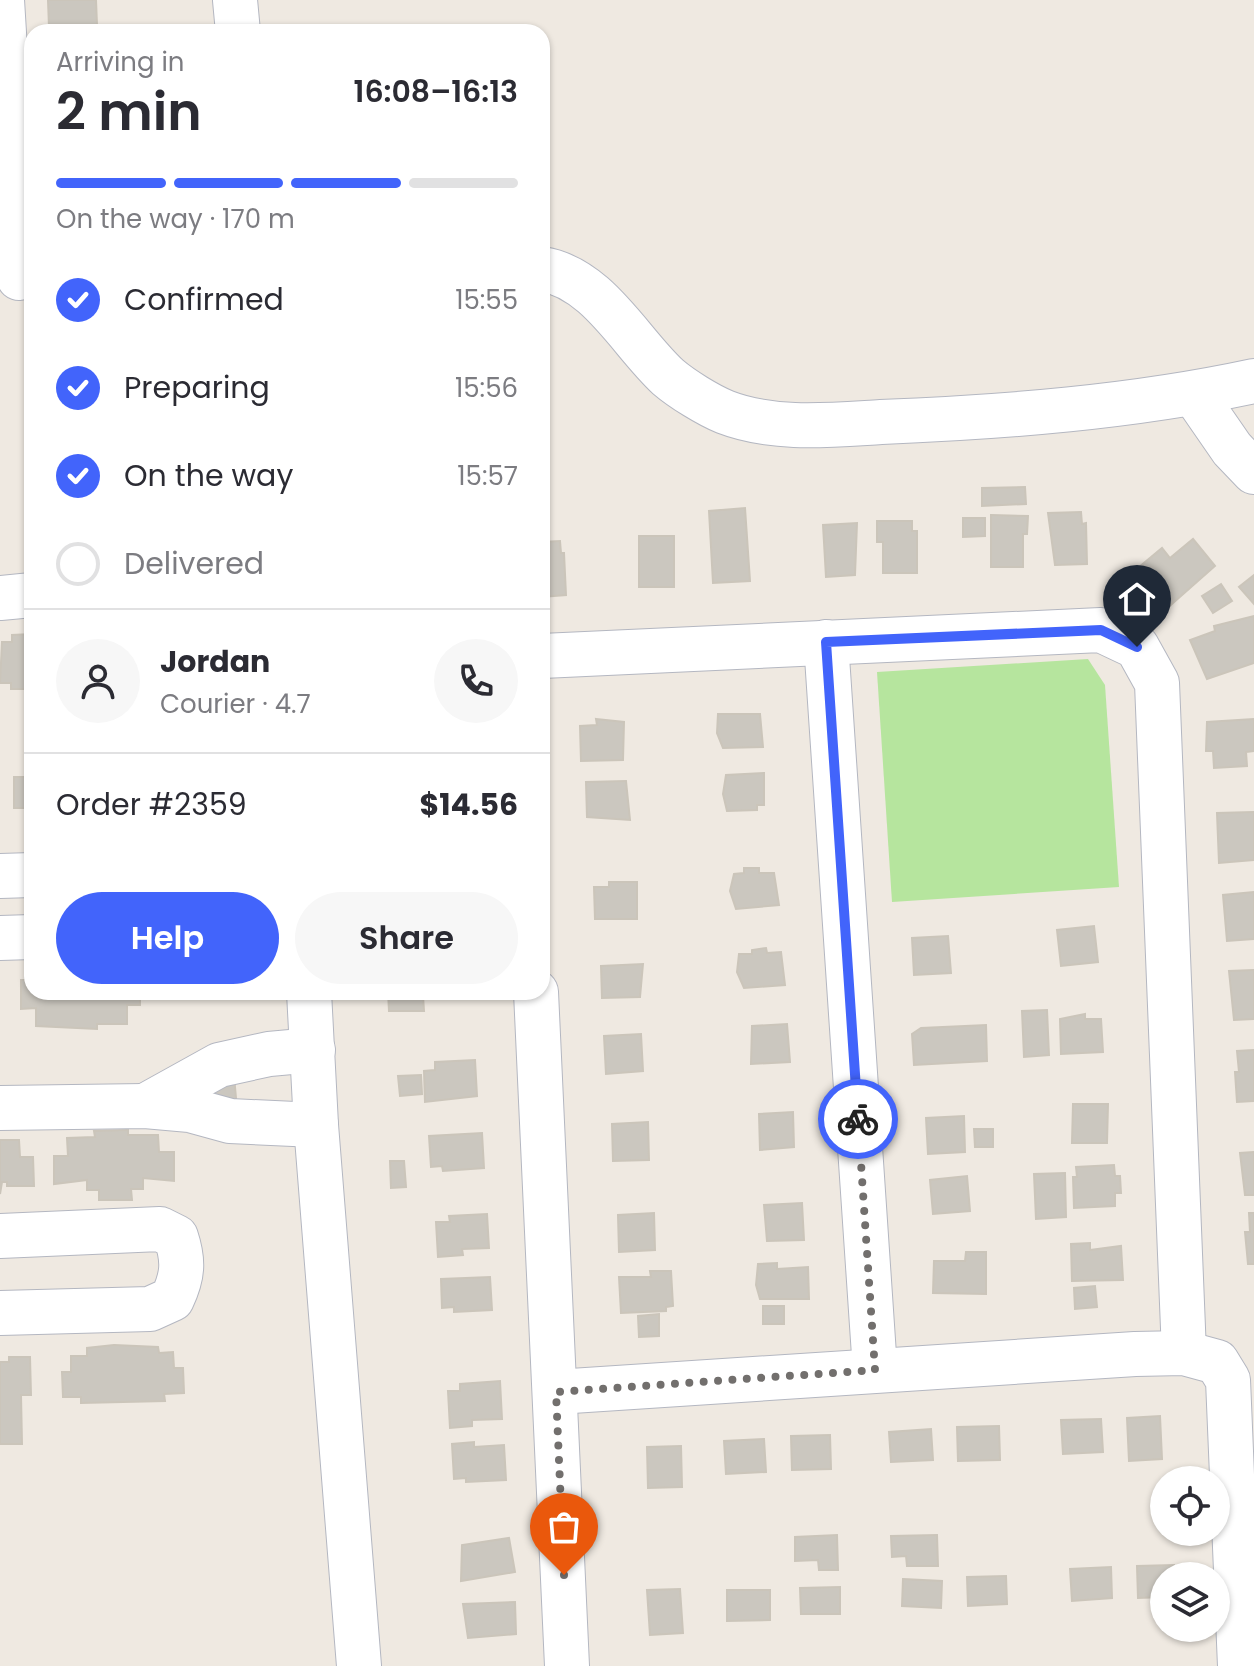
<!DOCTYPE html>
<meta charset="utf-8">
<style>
:root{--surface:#fff;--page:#f7f7f7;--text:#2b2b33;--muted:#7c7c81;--line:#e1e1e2;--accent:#4264fb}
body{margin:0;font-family:Poppins,sans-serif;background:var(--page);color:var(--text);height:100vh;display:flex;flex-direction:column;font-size:30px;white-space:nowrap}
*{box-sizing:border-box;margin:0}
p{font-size:26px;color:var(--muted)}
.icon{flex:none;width:44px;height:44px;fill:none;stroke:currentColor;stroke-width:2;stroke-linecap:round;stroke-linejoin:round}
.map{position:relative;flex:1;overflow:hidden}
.sheet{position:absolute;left:24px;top:24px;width:526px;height:976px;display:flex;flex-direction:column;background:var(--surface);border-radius:24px;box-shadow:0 2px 6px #0004}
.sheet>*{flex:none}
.tools{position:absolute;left:1150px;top:1466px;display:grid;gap:16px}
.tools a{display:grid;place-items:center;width:80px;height:80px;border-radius:50%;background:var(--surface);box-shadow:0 2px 6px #0004;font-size:40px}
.pin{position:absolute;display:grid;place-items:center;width:68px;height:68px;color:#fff;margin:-82px -34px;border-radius:50% 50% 50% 0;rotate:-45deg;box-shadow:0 0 8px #0007}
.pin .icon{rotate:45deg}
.courier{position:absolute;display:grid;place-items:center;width:80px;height:80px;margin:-40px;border:6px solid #4264fb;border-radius:50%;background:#fff;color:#222;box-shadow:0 2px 10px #0007}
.overview em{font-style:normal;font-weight:600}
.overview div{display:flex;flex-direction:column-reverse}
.overview{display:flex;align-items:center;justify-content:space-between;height:136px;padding:0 32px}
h1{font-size:52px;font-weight:600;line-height:60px}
.bar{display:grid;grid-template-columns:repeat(4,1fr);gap:12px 8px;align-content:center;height:96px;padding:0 32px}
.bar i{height:10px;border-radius:6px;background:var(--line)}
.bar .on{background:var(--accent)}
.bar p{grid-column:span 4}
.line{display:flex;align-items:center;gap:20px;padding:0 32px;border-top:2px solid var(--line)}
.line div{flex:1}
.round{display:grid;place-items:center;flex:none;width:84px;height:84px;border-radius:42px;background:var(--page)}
ol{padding:0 32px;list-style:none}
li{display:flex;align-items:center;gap:24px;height:88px}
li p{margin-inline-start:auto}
li .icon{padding:8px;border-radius:50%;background:var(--accent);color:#fff;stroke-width:4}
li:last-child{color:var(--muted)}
li i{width:44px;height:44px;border:4px solid var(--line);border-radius:50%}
.cta{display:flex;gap:16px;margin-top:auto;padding:16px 32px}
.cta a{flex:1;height:92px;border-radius:48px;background:var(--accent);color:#fff;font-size:32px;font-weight:600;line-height:92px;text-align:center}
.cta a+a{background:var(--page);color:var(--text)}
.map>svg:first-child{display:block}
.green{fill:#b6e59e}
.building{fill:#cbc7bf;stroke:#cbc5ba;stroke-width:2}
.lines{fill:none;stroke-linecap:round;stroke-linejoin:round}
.minor-casing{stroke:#b4b7c1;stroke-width:46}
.minor{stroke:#fff;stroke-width:44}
.done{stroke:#726f6d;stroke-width:8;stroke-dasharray:0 14.4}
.route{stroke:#4264fb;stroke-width:10}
</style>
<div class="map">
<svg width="1254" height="1666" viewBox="0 0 1254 1666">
<rect width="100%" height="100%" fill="#efe9e1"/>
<!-- green -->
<polygon class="green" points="1088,659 1105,685 1119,887 892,902 877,672"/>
<!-- building -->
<g class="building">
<polygon points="48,0 96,0 97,25 49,27"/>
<polygon points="1025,487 1026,504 982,506 982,488"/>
<polygon points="745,508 750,581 713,583 709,511"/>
<polygon points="1081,512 1082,524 1086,523 1087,564 1055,565 1048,513"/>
<polygon points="991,515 1028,516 1027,534 1023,534 1023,567 991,567"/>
<polygon points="963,518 985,518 985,536 963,537"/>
<polygon points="877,521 912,521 912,531 917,531 917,573 883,573 883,542 877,542"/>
<polygon points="857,523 855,575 826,577 823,525"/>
<rect x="639" y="536" width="35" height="51"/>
<polygon points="1193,539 1215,566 1165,610 1145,587 1151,581 1139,567 1162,548 1170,558"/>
<polygon points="560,541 561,553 564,553 566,595 542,597 542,542"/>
<polygon points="1254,575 1254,604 1239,587"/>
<polygon points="1221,584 1232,601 1213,613 1202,596"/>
<polygon points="1254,616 1254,663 1207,679 1190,640 1215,631 1214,626"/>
<polygon points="32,634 32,689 11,689 11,683 0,683 2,642 12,642 12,635"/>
<polygon points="718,714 760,714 763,747 723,748 717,733"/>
<polygon points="596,719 624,722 623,760 581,761 580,726 597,725"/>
<polygon points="1254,719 1254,751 1246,752 1247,766 1214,768 1213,751 1206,751 1207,722"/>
<polygon points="28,761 32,761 32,808 14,808 14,777 28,777"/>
<polygon points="764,773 764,805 757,805 757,810 727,811 723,794 726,775"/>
<polygon points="626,781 630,820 587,817 586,782"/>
<polygon points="1254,812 1254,860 1219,863 1217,813"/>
<polygon points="744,868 759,868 759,873 774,873 779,905 736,909 730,891 734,874 744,873"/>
<polygon points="609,882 637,882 637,919 595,919 594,887 609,887"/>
<polygon points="1254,892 1254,939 1227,941 1223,895"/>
<polygon points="1094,926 1098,962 1061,966 1057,930"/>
<polygon points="948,936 951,973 914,975 912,938"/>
<polygon points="766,948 767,953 781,952 785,985 744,988 737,972 739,954 752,954 752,950"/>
<polygon points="643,964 640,997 602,998 601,966"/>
<polygon points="1254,970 1254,1019 1234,1020 1229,971"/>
<polygon points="21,980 32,980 32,992 140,992 140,1005 127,1005 127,1024 97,1024 97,1029 36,1026 36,1008 21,1009"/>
<polygon points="388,992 423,996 424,1011 389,1011"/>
<polygon points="1047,1010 1049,1055 1024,1057 1022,1011"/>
<polygon points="1085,1014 1085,1019 1101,1019 1103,1052 1061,1054 1060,1019"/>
<polygon points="787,1024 790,1062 751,1064 752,1026"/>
<polygon points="986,1025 987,1061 914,1065 912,1034 921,1028"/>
<polygon points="641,1034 643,1071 606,1074 604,1036"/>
<polygon points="1254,1050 1254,1101 1237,1102 1235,1072 1239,1072 1237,1051"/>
<polygon points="475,1060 477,1096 425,1102 424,1071 435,1070 435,1062"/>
<polygon points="421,1075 422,1094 400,1096 398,1076"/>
<polygon points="234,1076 237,1109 202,1111 200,1078"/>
<polygon points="1073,1104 1108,1104 1107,1143 1072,1143"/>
<polygon points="793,1112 794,1147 760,1150 759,1114"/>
<polygon points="964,1116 965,1152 928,1154 926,1118"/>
<polygon points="648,1122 649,1160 613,1161 612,1124"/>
<polygon points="974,1129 993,1129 993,1147 975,1147"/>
<polygon points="128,1130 128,1135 158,1135 159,1152 174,1152 174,1181 143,1178 143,1189 131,1189 132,1200 99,1200 99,1190 87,1190 87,1180 54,1184 54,1156 68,1156 67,1138 95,1137 94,1131"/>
<polygon points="482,1133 484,1168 443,1171 442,1166 431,1167 429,1136"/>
<polygon points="0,1140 19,1140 20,1157 33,1157 34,1186 7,1186 7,1182 2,1182 0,1194"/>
<polygon points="1254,1152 1254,1195 1245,1195 1240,1153"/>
<polygon points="390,1161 404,1161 406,1187 391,1188"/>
<polygon points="1114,1165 1115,1176 1120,1176 1121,1193 1115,1193 1115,1206 1074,1208 1073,1177 1077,1177 1076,1167"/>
<polygon points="1065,1173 1066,1217 1036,1219 1034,1174"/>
<polygon points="967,1176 970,1211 933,1214 930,1180"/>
<polygon points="802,1203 804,1240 767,1241 764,1205"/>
<polygon points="654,1213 655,1250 619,1252 618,1215"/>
<polygon points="1249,1213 1254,1213 1254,1264 1248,1264 1245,1232 1250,1232"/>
<polygon points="487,1214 489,1248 462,1249 463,1255 438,1257 436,1222 450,1222 449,1216"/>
<polygon points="1090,1243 1090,1250 1121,1246 1123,1280 1072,1281 1071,1244"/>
<polygon points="966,1252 986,1252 986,1294 933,1293 934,1261 965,1261"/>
<polygon points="777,1263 777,1269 808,1267 809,1299 760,1299 756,1285 758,1264"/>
<polygon points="650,1271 671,1271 673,1306 666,1307 666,1311 621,1313 619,1277 651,1277"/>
<polygon points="490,1277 492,1310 454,1312 454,1307 442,1308 441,1279"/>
<polygon points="1095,1286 1097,1307 1075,1309 1074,1288"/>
<rect x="763" y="1306" width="21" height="18"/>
<polygon points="659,1314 659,1336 639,1337 638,1316"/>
<polygon points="114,1345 158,1347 159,1353 173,1352 174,1368 183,1368 184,1393 164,1394 165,1401 81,1403 81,1397 63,1397 62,1372 71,1372 71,1356 87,1356 87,1348"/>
<polygon points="9,1357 30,1357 31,1395 21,1395 22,1444 0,1444 0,1362 9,1362"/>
<polygon points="500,1381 502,1419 472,1420 472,1426 450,1428 448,1391 460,1391 460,1384"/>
<polygon points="1160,1416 1162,1459 1129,1461 1127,1418"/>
<polygon points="1101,1419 1103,1452 1063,1454 1061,1420"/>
<polygon points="999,1426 1000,1460 958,1461 957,1427"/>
<polygon points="931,1429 933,1460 891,1462 889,1432"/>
<polygon points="830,1435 831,1469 792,1470 791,1436"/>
<polygon points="764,1439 766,1472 726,1474 724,1441"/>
<polygon points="474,1442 474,1447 504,1445 506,1480 466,1482 466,1478 454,1479 452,1444"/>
<polygon points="681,1446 682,1487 648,1488 647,1447"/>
<polygon points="837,1535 838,1570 819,1570 818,1560 795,1561 795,1537"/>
<polygon points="937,1535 938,1566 907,1566 906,1556 892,1557 891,1536"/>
<polygon points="509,1538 515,1572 461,1581 462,1545"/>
<polygon points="1174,1565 1175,1576 1164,1576 1164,1597 1138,1598 1137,1566"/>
<polygon points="1111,1567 1112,1598 1072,1601 1070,1569"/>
<polygon points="1006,1576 1007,1604 968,1606 967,1577"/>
<polygon points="903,1579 942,1581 941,1608 902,1606"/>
<polygon points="840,1587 840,1614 801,1614 800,1588"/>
<polygon points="680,1589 683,1633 650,1635 647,1590"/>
<polygon points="727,1590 770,1590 770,1620 727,1621"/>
<polygon points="515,1602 516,1634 468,1638 463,1604"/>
</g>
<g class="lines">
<!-- minor casing -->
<g class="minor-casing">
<g id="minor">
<polyline points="2,0 19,278"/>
<polyline points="235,0 238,32"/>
<path d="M542,269C598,278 630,342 668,377C682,389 708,405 725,412C774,431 830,425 881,422C1005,417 1133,407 1254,381"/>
<polyline points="1194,394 1232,449 1254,472"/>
<polyline points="0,598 32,595"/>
<polyline points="826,642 875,1370"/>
<polyline points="542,656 1101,630 1137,647 1157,683 1184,1353"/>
<polyline points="0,876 32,875"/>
<polyline points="0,938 32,937"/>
<polyline points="309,992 316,1125 359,1666"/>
<polyline points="536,992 567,1666"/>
<polyline points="145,1106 219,1065 269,1054 313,1050"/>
<polyline points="0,1108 145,1106 190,1110 230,1121 316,1125"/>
<path d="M0,1236L160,1229L176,1237C184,1261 183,1276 172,1299L150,1309L0,1313"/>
<polyline points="556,1392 1135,1354 1184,1353 1217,1362 1228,1380 1240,1666"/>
</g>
</g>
<!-- minor -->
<use href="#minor" class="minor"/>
</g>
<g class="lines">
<!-- done -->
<polyline class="done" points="564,1575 556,1392 875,1370 858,1119"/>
<!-- route -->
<polyline class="route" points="858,1119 826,642 1101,630 1137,647"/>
</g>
</svg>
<div class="tools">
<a><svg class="icon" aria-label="locate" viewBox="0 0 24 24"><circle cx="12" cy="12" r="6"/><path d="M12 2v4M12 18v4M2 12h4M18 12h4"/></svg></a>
<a><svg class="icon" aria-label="layers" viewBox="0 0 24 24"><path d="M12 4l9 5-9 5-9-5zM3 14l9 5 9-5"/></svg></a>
</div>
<div class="pin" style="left:564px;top:1575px;background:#ea580c"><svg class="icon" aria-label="bag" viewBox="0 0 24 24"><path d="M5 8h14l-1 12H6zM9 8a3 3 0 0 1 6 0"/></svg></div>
<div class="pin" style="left:1137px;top:647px;background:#1f2937"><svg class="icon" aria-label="home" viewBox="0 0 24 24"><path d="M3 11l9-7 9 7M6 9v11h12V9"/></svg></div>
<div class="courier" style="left:858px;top:1119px"><svg class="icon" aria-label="bike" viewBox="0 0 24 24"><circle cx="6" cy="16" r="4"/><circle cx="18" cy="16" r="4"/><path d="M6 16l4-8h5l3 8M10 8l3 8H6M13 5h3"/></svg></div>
<section class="sheet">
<div class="overview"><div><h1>2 min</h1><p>Arriving in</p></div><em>16:08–16:13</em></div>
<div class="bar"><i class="on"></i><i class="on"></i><i class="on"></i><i></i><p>On the way · 170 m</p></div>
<ol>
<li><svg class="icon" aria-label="check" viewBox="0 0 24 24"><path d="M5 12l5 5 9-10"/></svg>Confirmed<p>15:55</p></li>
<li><svg class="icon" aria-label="check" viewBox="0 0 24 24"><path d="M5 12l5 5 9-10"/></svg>Preparing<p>15:56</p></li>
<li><svg class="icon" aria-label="check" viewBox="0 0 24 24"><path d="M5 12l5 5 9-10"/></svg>On the way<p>15:57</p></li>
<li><i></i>Delivered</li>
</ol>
<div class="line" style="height:144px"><a class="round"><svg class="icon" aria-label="person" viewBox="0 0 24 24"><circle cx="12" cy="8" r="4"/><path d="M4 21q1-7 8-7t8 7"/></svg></a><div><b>Jordan</b><p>Courier · 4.7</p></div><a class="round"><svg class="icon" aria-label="phone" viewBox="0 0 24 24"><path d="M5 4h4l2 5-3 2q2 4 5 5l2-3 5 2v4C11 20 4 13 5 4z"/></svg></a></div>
<div class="line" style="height:104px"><div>Order #2359</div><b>$14.56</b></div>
<div class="cta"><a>Help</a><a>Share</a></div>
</section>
</div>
